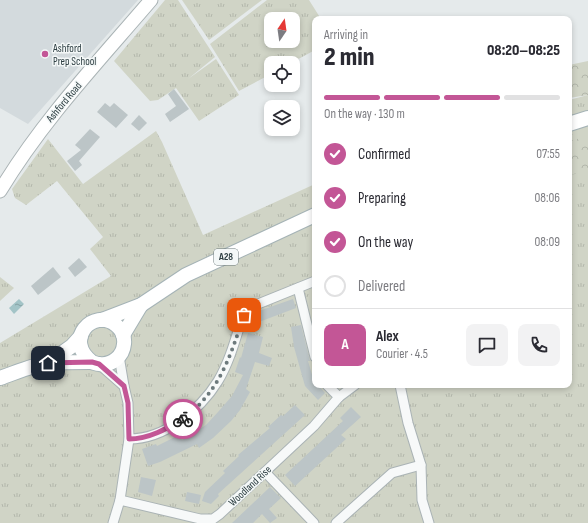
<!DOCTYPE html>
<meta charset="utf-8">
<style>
:root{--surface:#fff;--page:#f2f2f3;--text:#2b2b33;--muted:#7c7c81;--line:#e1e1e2;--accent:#c35696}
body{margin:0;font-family:"Sofia Sans Condensed",sans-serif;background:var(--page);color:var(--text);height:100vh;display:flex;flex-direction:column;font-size:15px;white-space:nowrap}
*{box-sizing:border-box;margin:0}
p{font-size:13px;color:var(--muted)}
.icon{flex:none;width:22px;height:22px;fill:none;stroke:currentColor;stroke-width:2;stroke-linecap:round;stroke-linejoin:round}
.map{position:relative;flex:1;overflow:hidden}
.details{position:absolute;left:312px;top:16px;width:260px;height:372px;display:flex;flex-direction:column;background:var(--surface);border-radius:8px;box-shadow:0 2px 6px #0003}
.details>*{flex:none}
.needle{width:26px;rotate:13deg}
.fabs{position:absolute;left:264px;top:12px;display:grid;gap:8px}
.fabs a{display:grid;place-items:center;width:36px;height:36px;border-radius:8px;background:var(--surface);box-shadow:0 2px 6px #0003;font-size:20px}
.pin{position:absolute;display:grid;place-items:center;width:34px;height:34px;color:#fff;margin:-17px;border-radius:8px;box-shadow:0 2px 6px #0006}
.courier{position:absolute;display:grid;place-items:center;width:40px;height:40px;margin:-20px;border:3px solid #c35696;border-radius:50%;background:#fff;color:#222;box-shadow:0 1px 5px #0007}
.overview em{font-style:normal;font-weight:800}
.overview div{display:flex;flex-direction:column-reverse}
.overview{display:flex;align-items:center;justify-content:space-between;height:68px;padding:0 12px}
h1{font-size:26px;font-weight:800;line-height:30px}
.bar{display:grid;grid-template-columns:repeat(4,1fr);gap:6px 4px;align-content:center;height:48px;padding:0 12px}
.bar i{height:5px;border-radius:3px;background:var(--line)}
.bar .active{background:var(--accent)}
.bar p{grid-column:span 4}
.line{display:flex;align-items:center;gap:10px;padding:0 12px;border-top:1px solid var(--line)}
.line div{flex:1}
.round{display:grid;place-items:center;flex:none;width:42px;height:42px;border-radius:8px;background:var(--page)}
ol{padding:0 12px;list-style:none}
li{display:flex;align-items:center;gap:12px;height:44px}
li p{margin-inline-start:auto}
li .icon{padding:4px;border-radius:50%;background:var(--accent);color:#fff;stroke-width:4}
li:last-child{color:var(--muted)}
li i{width:22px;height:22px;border:2px solid var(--line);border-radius:50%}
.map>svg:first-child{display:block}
.built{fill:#d3dadd}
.grass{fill:url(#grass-tufts);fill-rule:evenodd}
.forest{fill:url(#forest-crowns)}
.water{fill:url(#water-ripples)}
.building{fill:#bcc5c7}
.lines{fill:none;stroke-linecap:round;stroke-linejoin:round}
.street-casing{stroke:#aab3b5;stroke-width:11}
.secondary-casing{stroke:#aab3b5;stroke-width:15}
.primary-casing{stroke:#a5b3b6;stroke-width:16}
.street{stroke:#f7f9f9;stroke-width:9}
.secondary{stroke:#fff;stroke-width:13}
.primary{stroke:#fff;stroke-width:14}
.done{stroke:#6d7a7d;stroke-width:4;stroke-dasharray:0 7.2}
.route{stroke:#c35696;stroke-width:5}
.poi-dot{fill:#c35696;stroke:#f4f8f8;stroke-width:1.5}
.labels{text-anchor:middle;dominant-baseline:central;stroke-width:3;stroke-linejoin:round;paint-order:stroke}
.shield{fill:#f4f8f8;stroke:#697679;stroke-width:1}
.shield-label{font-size:10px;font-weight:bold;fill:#2d3e42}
.poi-label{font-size:11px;fill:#2d3e42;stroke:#f4f8f8;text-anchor:start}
.street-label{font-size:11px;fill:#2d3e42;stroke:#f4f8f8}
</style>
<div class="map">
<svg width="588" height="523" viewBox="0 0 588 523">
<defs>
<pattern id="grass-tufts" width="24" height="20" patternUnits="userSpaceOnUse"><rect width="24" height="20" fill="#d0d4c6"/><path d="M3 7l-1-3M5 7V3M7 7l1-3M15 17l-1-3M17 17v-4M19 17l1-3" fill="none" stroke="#b3b7ab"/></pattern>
<pattern id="forest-crowns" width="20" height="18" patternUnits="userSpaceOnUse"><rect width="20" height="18" fill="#d0d4c6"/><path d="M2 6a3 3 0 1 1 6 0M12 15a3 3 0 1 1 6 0" fill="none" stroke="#b3b7ab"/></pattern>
<pattern id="water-ripples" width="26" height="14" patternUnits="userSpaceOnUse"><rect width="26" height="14" fill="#a3c4c7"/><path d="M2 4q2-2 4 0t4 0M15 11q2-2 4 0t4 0" fill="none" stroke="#85a1a3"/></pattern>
</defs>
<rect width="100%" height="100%" fill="#e5eaeb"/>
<!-- built -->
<polygon class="built" points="0,0 138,0 28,124 0,108"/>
<!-- grass -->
<g class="grass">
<polygon points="165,0 178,0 215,57 188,79 216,59 239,95 199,121 176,88 158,100 150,101 114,61"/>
<polygon points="182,0 262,0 209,40"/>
<path d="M267,0H309L321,19H315V50L291,63H271V74L239,91L210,44ZM271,19H293V41H271Z"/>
<polygon points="588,95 588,523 0,523 0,343 111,276 90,249 103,237 57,181 26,205 15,198 12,189 48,139 83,184 156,131 162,142 203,235 315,184 315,385 569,385 569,100"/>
<polygon points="0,277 14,288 0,301"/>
</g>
<!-- forest -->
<g class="forest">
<polygon points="588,61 588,95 569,98 569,65"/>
<polygon points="588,136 588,172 569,175 569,141"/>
</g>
<!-- water -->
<polygon class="water" points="19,299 24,304 14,314 9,308"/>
<!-- building -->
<g class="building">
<polygon points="174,89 189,109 170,122 165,114 176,106 168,94"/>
<polygon points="105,103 110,107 114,103 128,115 116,128 97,112"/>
<polygon points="139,115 147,123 139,131 131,124"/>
<polygon points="90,129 100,137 79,161 82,165 75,171 67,161 81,150 75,145"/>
<polygon points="79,258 87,267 75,277 68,268"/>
<polygon points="53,267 61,277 38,295 31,286"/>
<polygon points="293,299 296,308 259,322 256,312"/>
<polygon points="301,325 310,361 308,361 315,385 318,385 325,393 318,400 305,386 294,347 291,327"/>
<polygon points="248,333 263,337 259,353 272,358 269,366 255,362 246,389 250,392 240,410 231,421 213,438 199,448 197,444 160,462 148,466 142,449 156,444 157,446 179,435 182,440 206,425 218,412 232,396 243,375 235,372 240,357 241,358"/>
<polygon points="295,405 305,415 218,494 219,496 211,504 202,501 205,492 225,473 223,471 239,456 238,455 264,433 270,428 268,427 281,415 283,416"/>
<polygon points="351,407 361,417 341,435 346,439 295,486 285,475 343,421 340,418"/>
<polygon points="141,477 156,480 152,496 138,492"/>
<polygon points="270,487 281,498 269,509 277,518 270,523 262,514 253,523 232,523"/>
<polygon points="187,492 201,495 199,504 185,501"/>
</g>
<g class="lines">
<!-- street casing -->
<g class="street-casing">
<g id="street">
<polyline points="298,288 315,357"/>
<polyline points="99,364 124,386"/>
<polyline points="327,385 339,397"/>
<polyline points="400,385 408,423 421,465 422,500 429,523"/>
<path d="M129,439C165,439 200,410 218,381C230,361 236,337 243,315L248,308L315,281"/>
<polyline points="265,472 314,523"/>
<polyline points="120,500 200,519 213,519 220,514 314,426 339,397 355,385"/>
<polyline points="113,523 120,500 129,439 128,403 124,386 119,356"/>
<polyline points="336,523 392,473 421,465"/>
</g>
</g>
<!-- secondary casing -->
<g class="secondary-casing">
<path id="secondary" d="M0,191C42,121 98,62 151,0"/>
</g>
<!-- primary casing -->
<g class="primary-casing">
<g id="primary">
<polyline points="569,124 588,118"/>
<polyline points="102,320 141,305 186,275 315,215"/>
<polyline points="123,335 141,305"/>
<polyline points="48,363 72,346 81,336"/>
<path d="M0,378C15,373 34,364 50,363C63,362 77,362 90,362C93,362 96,364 99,364C112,366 123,356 124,344C125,336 121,329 116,325C93,307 63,340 92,362"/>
</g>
</g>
<!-- street -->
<use href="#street" class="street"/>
<!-- secondary -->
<use href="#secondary" class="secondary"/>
<!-- primary -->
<use href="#primary" class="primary"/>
</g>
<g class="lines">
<!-- done -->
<path class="done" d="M183,419C220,391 230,357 244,315"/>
<!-- route -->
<path class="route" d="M48,363L92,362L99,364L124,386L128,403L129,439C149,439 166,429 183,419"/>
</g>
<!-- markers -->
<circle class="poi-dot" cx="45" cy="54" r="4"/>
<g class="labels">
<!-- shield labels -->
<rect class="shield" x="214" y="249" width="24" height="16" rx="3"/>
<g class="shield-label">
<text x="226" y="257">A28</text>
</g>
<!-- poi labels -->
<g class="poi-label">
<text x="53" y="48">Ashford<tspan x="53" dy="13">Prep School</tspan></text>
</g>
<!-- street labels -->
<g class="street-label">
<text transform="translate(64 102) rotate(-50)">Ashford Road</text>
<text transform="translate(250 486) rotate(-43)">Woodland Rise</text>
</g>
</g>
</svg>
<div class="fabs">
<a><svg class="needle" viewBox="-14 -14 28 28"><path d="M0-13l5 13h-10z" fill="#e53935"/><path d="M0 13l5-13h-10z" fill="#7c7c81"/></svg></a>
<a><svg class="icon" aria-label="locate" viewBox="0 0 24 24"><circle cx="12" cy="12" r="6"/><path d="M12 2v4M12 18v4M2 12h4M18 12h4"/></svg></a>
<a><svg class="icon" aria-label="layers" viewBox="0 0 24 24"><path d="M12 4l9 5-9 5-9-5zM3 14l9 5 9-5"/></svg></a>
</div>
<div class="pin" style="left:244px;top:315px;background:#ea580c"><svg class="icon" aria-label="bag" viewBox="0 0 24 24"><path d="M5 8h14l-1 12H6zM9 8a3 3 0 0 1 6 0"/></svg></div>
<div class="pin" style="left:48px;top:363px;background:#1f2937"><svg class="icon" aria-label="home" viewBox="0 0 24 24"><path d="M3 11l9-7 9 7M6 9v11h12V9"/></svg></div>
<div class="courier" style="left:183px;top:419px"><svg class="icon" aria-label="bike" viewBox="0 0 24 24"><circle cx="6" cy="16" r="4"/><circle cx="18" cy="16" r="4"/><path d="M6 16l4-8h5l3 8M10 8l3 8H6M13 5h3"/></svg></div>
<section class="details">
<div class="overview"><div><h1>2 min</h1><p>Arriving in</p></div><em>08:20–08:25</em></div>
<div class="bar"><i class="active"></i><i class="active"></i><i class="active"></i><i></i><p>On the way · 130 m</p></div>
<ol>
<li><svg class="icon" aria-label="check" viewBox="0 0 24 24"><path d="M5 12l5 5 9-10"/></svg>Confirmed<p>07:55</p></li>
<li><svg class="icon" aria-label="check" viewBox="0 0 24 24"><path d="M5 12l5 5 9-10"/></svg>Preparing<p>08:06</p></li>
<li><svg class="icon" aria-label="check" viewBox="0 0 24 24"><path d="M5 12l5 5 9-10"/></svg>On the way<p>08:09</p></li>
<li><i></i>Delivered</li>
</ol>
<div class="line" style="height:72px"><b class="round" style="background:var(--accent);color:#fff">A</b><div><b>Alex</b><p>Courier · 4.5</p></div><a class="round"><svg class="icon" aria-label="chat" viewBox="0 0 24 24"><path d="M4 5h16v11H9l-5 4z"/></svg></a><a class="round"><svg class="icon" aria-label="phone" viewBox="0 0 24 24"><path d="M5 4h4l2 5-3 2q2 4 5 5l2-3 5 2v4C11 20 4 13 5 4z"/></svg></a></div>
</section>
</div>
